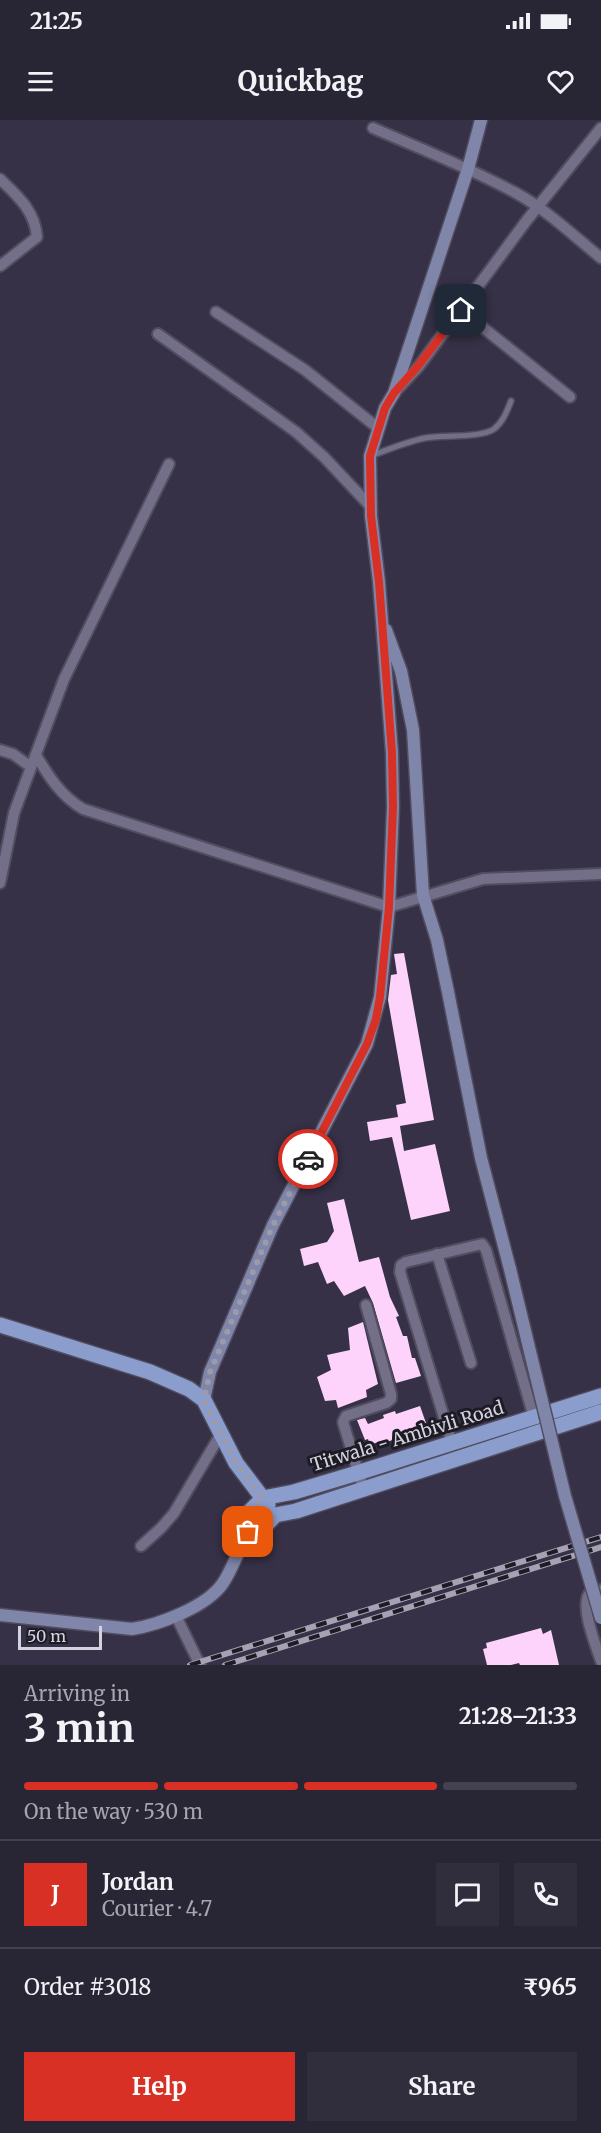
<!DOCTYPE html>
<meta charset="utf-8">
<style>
:root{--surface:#282535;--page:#302d3d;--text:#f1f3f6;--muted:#a5a5ad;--line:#444250;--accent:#d93025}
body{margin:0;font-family:Merriweather,serif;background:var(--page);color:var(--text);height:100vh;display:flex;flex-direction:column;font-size:22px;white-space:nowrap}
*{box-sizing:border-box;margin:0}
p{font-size:20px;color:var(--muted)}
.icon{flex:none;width:33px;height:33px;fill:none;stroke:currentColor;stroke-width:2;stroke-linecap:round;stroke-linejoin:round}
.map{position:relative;height:1545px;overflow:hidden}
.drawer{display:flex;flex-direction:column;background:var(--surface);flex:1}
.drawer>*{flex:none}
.scale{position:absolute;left:18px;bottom:15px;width:84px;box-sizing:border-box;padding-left:6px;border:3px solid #d5d2e0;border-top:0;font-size:16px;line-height:21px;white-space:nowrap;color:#d5d2e0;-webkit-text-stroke:4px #1d1b24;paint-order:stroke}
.pin{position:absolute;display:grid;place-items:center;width:51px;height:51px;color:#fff;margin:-26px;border-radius:12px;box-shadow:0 3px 9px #0006}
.courier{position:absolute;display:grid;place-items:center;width:60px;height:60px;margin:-30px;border:4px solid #d93025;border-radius:50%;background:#fff;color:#222;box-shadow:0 2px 8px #0007}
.overview em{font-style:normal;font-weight:700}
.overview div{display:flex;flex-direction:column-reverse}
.overview{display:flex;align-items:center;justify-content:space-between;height:102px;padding:0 24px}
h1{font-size:39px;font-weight:700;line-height:45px}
.bar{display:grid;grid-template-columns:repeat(4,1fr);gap:9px 6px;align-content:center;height:72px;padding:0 24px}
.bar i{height:8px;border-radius:4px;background:var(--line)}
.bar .active{background:var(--accent)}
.bar p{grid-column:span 4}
.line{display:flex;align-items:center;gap:15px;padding:0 24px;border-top:2px solid var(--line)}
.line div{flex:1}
.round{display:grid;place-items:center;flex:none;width:63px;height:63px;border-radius:0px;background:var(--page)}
.primary-button{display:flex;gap:12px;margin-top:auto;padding:12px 24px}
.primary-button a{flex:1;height:69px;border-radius:0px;background:var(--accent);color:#fff;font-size:24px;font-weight:700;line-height:69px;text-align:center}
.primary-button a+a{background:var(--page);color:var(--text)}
.status{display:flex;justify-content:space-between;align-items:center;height:42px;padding:0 30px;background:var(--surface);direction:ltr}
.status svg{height:16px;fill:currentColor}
header{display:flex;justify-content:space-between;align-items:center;height:78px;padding:0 24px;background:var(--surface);font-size:27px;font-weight:700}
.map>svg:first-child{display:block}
.building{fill:#fdd3fc}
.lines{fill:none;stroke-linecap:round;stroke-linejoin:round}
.lane-casing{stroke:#514c5e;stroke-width:8}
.street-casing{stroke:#514c5e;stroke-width:14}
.secondary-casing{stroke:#514c5e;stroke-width:15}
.primary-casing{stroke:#514c5e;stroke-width:18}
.lane{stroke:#746f88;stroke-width:5}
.street{stroke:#746f88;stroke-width:10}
.secondary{stroke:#7f86aa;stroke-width:12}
.primary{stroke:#8a9dcd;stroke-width:15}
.rail-casing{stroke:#a6a2b3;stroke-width:6}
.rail{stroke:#1d1b24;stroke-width:4;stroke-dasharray:11;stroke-linecap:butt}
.secondary-bridge-casing{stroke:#514c5e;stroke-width:15;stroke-linecap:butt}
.secondary-bridge{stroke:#7f86aa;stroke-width:12}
.done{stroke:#9d9aaa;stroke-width:6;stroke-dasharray:0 10.8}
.route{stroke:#d93025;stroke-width:8}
.labels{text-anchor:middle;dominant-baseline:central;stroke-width:6;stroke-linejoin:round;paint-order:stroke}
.street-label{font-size:18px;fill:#d5d2e0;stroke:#1d1b24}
</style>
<div class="status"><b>21:25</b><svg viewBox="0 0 49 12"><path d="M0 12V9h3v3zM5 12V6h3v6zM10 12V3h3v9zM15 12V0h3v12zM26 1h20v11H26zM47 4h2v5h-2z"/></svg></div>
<header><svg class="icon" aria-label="menu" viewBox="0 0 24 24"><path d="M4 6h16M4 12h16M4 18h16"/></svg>Quickbag<svg class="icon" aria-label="heart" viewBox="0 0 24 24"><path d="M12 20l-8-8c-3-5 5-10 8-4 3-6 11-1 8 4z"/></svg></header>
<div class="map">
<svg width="601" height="1545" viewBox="0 0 601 1545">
<rect width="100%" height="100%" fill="#363147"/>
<!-- building -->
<g class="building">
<polygon points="404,833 434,1000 400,1006 404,1031 435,1024 450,1091 411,1100 392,1017 370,1021 367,1002 398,997 396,985 406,983 388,880 391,855 397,854 394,834"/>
<polygon points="344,1079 359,1142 379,1137 390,1177 399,1196 396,1197 403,1216 407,1216 412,1238 415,1238 421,1256 396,1263 373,1183 365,1166 344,1176 334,1161 327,1164 318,1142 304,1146 300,1129 327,1122 334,1111 327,1083"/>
<polygon points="363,1202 378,1264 366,1270 367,1277 338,1288 336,1280 325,1281 317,1257 331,1250 327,1235 350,1230 348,1208"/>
<polygon points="420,1286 426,1303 422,1304 423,1308 382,1324 381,1321 370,1325 368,1319 365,1320 357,1300 365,1298 368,1304 384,1298 383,1295 395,1291 396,1294"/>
<polygon points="541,1508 543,1514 551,1510 559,1545 520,1545 519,1543 511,1545 487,1545 483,1529 487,1528 486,1523"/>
</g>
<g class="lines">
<!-- lane casing -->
<g class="lane-casing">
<path id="lane" d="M371,336C389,329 406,322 425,318C443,315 481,318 494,309C503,302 507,291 511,281"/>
</g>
<!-- street casing -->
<g class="street-casing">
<g id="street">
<path d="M373,8C421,29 470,48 516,73C547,90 574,116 601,138"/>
<path d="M0,59C18,76 35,91 37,117L0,146"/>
<polyline points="461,190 570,277"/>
<polyline points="216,192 305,250 378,308"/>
<polyline points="158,214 296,312 324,337 371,387"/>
<polyline points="394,273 419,246 527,100 601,8"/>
<polyline points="0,630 13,634 31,647"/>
<path d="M36,635C49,657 61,676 83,689L389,787L483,759L601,754"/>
<polyline points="0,763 14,693 64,559 169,344"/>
<polyline points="437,1134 471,1243"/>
<polyline points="452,1324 400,1152 401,1145 406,1142 482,1124 486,1130 534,1298"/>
<polyline points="363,1368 343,1302 346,1296 386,1283 391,1279 391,1274 366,1185"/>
<polyline points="141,1426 161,1408 174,1393 222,1312"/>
<path d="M601,1470L589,1474C580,1487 596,1526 601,1541"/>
<polyline points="176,1496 200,1545"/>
</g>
</g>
<!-- secondary casing -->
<g class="secondary-casing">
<g id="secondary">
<polyline points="386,510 401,551 413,610 423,775 437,820 448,872 481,1038 510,1149"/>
<polyline points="204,1280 210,1252 273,1105 367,924 380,877 389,787 393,687 392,633 379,462 371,396 370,336 385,288 394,273 468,49 481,0"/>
<path d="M0,1495L132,1509C158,1505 207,1487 223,1463C233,1448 239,1429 248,1412"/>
</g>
</g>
<!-- primary casing -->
<g class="primary-casing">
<g id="primary">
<polyline points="0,1205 150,1252 189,1269 204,1280 236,1343 268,1385"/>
<path d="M601,1276L354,1354L294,1372L263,1378L250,1391L246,1402L248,1412C261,1411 267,1405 275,1395L296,1391L601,1292"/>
</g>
</g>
<!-- lane -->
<use href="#lane" class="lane"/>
<!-- street -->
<use href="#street" class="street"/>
<!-- secondary -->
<use href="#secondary" class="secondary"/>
<!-- primary -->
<use href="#primary" class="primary"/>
<!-- rail casing -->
<g class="rail-casing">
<g id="rail">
<polyline points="190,1545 601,1417"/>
<polyline points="225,1545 601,1427"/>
</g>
</g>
<!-- rail -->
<use href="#rail" class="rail"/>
<!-- secondary-bridge casing -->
<g class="secondary-bridge-casing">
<polyline id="secondary-bridge" points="510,1149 565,1376 601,1498"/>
</g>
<!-- secondary-bridge -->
<use href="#secondary-bridge" class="secondary-bridge"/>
</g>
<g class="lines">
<!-- done -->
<path class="done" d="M248,1412C244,1396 252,1389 263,1378L236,1343L204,1280L210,1252L273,1105L308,1039"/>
<!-- route -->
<polyline class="route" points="308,1039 367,924 376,899 380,877 389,787 393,687 392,633 379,462 371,396 370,336 385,288 394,273 418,246 461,190"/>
</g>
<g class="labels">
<!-- street labels -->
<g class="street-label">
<text transform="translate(407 1316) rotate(-17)">Titwala - Ambivli Road</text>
</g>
</g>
</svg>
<div class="scale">50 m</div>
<div class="pin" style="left:248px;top:1412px;background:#ea580c"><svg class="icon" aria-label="bag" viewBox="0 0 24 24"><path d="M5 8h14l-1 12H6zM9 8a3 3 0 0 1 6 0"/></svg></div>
<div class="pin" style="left:461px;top:190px;background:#1f2937"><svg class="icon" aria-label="home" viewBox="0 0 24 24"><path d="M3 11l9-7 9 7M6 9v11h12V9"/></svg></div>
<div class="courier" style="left:308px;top:1039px"><svg class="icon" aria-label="car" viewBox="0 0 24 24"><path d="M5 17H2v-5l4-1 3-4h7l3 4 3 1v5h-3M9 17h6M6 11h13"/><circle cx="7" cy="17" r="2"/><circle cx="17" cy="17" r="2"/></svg></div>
</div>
<section class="drawer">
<div class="overview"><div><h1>3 min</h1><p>Arriving in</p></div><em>21:28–21:33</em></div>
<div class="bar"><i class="active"></i><i class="active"></i><i class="active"></i><i></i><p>On the way · 530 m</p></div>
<div class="line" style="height:108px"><b class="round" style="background:var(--accent);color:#fff">J</b><div><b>Jordan</b><p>Courier · 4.7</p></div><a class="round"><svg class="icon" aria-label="chat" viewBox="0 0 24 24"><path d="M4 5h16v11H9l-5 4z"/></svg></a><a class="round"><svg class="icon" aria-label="phone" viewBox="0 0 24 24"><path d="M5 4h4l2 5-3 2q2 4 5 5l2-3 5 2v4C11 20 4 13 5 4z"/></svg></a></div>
<div class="line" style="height:78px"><div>Order #3018</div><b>₹965</b></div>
<div class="primary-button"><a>Help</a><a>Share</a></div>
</section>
